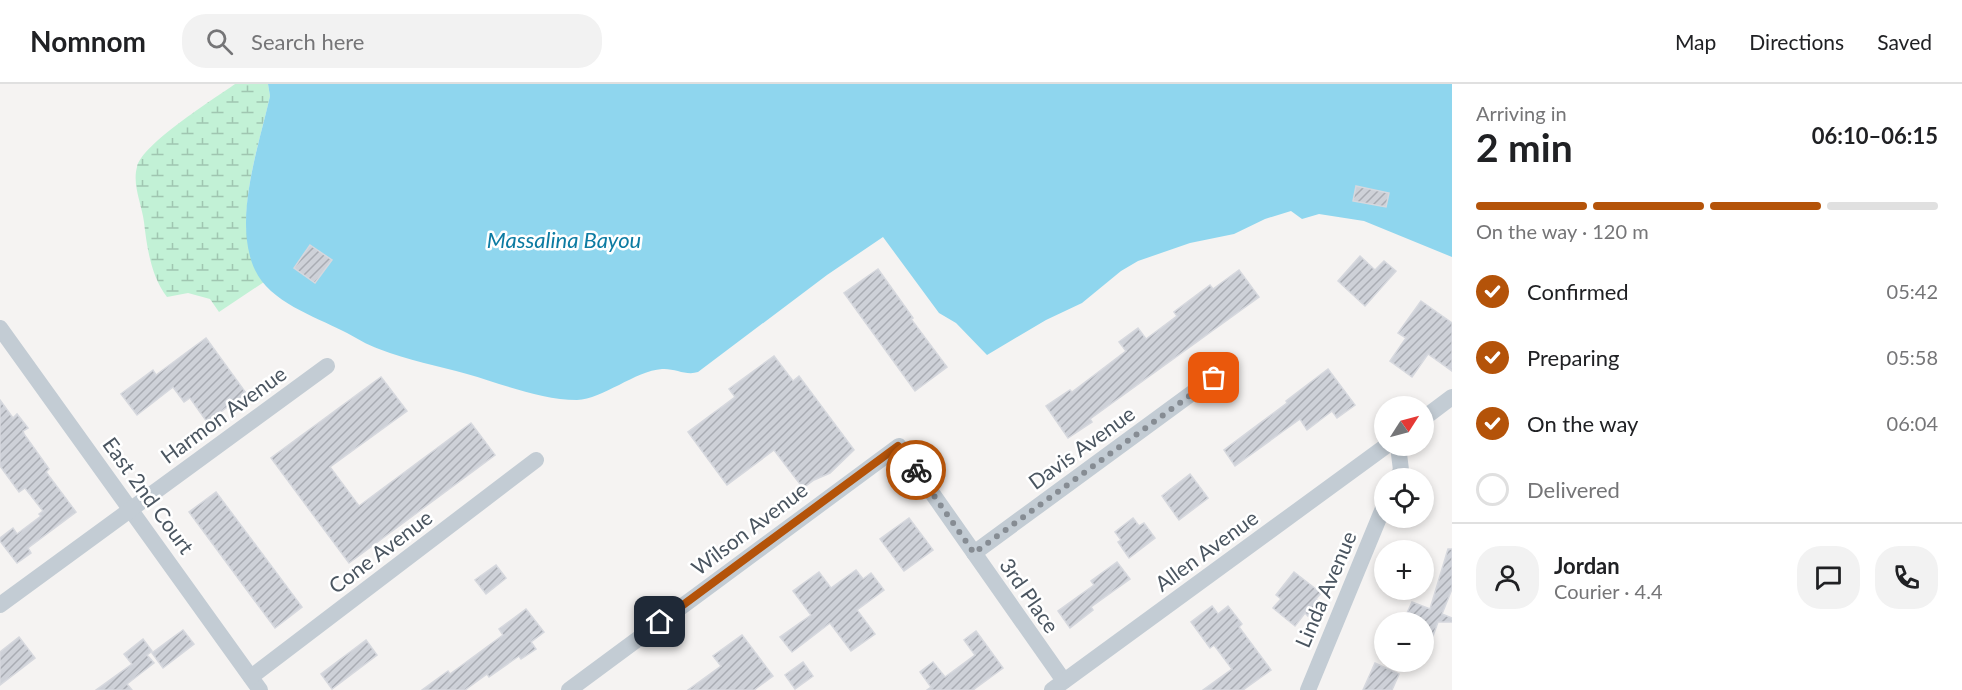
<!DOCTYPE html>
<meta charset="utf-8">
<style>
:root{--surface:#fff;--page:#f2f2f2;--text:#202124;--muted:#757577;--line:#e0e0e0;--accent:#b45309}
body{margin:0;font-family:Lato,sans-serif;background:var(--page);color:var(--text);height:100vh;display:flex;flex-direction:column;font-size:22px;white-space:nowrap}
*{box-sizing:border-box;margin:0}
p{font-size:20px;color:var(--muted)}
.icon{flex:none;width:33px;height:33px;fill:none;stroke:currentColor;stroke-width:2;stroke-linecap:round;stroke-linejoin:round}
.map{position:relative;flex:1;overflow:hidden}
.sheet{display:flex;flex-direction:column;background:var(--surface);width:510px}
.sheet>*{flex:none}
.needle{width:39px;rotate:54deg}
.buttons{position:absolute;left:1374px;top:312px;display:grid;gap:12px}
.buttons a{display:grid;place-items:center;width:60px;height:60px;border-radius:50%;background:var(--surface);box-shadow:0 3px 9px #0003;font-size:30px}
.pin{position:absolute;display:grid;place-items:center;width:51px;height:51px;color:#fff;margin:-26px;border-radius:12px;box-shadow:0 3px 9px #0006}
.courier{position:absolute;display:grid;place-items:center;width:60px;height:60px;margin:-30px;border:4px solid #b45309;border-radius:50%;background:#fff;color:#222;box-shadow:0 2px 8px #0007}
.head em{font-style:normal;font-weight:700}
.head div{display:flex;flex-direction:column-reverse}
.head{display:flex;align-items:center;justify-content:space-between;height:102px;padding:0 24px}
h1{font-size:39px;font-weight:700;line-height:45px}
.bar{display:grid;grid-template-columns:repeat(4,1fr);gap:9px 6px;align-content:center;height:72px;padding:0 24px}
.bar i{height:8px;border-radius:4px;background:var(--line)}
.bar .selected{background:var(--accent)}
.bar p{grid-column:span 4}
.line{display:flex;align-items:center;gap:15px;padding:0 24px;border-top:2px solid var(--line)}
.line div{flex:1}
.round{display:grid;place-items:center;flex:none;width:63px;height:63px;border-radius:24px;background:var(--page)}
ol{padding:0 24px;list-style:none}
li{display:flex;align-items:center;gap:18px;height:66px}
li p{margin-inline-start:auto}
li .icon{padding:6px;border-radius:50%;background:var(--accent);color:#fff;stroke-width:4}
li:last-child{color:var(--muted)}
li i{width:33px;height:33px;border:3px solid var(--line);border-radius:50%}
header{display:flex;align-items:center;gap:36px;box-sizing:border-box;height:84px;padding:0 30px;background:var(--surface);border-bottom:2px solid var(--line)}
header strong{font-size:28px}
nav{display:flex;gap:33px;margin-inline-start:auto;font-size:21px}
.search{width:420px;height:54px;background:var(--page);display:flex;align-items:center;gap:15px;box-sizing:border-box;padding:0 21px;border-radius:24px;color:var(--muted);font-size:22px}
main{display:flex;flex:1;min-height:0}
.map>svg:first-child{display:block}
.wetland{fill:url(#wetland-marsh)}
.water{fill:#8fd6ee}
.building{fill:url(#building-hatch);stroke:#d6d8de;stroke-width:1.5}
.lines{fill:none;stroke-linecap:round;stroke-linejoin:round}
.street{stroke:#c3ccd4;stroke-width:16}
.done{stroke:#868c93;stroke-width:6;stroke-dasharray:0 10.8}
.route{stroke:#b45309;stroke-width:8}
.labels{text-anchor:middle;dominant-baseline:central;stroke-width:5;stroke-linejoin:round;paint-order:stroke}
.street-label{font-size:21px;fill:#4a5560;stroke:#fff}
.water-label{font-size:22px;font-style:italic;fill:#0c7ba2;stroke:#fff}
</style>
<header>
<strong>Nomnom</strong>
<div class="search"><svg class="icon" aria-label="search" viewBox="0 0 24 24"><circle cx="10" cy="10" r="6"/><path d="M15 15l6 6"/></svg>Search here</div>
<nav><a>Map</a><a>Directions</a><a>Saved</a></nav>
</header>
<main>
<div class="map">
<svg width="1452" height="606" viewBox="0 0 1452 606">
<defs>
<pattern id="wetland-marsh" width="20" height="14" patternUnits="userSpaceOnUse" patternTransform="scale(1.5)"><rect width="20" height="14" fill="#c2f1d6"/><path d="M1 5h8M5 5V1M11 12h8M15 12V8" fill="none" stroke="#a0c6b1"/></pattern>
<pattern id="building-hatch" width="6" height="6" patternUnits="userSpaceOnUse" patternTransform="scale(1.5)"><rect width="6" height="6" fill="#ced1d8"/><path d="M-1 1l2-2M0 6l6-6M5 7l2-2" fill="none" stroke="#a9acb3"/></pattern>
</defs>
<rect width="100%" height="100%" fill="#f5f3f2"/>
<!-- wetland -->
<path class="wetland" d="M235,0H268L270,12C258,67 227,148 264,198L219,228L210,215L188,209L167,213C151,192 147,164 144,138C142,121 132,101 137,83C142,60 214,15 235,0Z"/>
<!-- water -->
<path class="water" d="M268,0H1452V173L1364,137L1319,130L1302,135L1291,127L1265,135L1234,150L1190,159L1138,177L1121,187L1082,219L1046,236L987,271L956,239L939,229L883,153L827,191L698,288C686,292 675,284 662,285C635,287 603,315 577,316C541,316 502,300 467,290C438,282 408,276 379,265C367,261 355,253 343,247C314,232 270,218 255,186C232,137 259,62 270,12Z"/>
<!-- building -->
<g class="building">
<polygon points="1356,102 1389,109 1386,123 1353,117"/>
<polygon points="310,161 332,176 315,199 294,184"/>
<polygon points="1360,172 1375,186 1384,177 1396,187 1365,222 1338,197"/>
<polygon points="878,185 913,234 911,235 947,283 915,307 844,209"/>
<polygon points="1239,186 1259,213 1090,335 1092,338 1068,354 1046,322 1070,306 1072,308 1126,267 1119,258 1138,244 1146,255 1177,232 1174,228 1210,201 1213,205"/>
<polygon points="1421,217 1452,239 1452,287 1428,270 1412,293 1390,277 1406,254 1398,249"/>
<polygon points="206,254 246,309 207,338 190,314 184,318 173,303 137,331 121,310 153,286 156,291"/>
<polygon points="774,272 793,297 799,292 854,366 830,389 814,396 803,404 774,366 727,401 688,348 735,313 729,305"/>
<polygon points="1328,285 1355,321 1337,334 1332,327 1307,346 1300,335 1235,382 1224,366 1287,319 1286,317"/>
<polygon points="381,293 407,327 330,383 359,422 471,339 495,371 349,479 271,374"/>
<polygon points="0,316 13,334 17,330 28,344 23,347 24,350 49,385 46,388 76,428 28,464 31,469 17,479 0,457 0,454 13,444 17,450 41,432 39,430 43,427 25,404 19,408 0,382"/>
<polygon points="1190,390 1208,414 1179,436 1162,412"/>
<polygon points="216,408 302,523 275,544 189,428"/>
<polygon points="909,434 933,466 904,487 880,455"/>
<polygon points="1133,434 1139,442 1144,439 1155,454 1129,474 1118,458 1121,456 1115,448"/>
<polygon points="1448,465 1452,465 1452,505 1442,530 1452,534 1452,538 1438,538 1433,552 1424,549 1426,538 1403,538 1412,518 1430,525"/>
<polygon points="1117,478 1130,495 1091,523 1093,526 1070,544 1058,527 1094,501 1091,497"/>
<polygon points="496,481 506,494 486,510 475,496"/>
<polygon points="856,486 863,495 871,489 884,506 857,526 875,550 851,567 830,539 792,568 780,553 811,531 793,507 819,488 831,504"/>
<polygon points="1294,488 1321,509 1316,515 1319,517 1308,532 1305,529 1295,542 1273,524 1281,515 1276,511"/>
<polygon points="1212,522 1218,530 1228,522 1242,540 1239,543 1271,586 1243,606 1203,606 1232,585 1214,561 1210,564 1191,538"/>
<polygon points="526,525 544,548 531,558 536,565 521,575 519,572 489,593 487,590 465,606 422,606 448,587 450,590 503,551 499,545"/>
<polygon points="183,546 194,560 163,584 152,569"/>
<polygon points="976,547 1003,584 973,606 927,606 931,603 920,588 933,578 945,593 975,571 964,556"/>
<polygon points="742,551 773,592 754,606 688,606 721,582 713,572"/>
<polygon points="19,553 35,574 0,601 0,568"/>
<polygon points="143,555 152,567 147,571 154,579 127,600 132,606 96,606 132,580 124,570"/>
<polygon points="366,556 377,571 332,605 321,590"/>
<polygon points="803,578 813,592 795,605 785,591"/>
<polygon points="1375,579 1399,590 1392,606 1363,606"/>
</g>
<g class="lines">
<!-- street -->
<g class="street">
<polyline points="0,244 260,606"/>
<polyline points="1424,334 1452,313"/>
<polyline points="1397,394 1401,386 1398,362"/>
<polyline points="974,469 1214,293"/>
<polyline points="0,521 327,282"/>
<polyline points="251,593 536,376"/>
<polyline points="569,606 899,362 1064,597"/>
<polyline points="1052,606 1386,362"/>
<polyline points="1308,606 1384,422"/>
</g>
</g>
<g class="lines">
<!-- done -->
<polyline class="done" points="916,386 974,469 1214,294"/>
<!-- route -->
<polyline class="route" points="660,538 898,362 916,386"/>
</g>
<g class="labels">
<!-- street labels -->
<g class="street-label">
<text transform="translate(223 330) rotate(-36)">Harmon Avenue</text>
<text transform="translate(1081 363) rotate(-36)">Davis Avenue</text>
<text transform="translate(149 411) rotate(54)">East 2nd Court</text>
<text transform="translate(749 444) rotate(-37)">Wilson Avenue</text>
<text transform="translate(1206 466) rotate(-36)">Allen Avenue</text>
<text transform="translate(380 467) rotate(-37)">Cone Avenue</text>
<text transform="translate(1325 505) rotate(-67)">Linda Avenue</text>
<text transform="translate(1030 511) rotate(55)">3rd Place</text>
</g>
<!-- water labels -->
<g class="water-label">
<text x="564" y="155">Massalina Bayou</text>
</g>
</g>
</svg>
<div class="buttons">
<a><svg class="needle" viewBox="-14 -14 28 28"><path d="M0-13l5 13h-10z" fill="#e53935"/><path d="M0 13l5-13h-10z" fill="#757577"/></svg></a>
<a><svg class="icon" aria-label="locate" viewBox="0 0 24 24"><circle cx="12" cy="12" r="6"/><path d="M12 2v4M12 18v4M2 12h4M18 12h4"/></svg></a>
<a>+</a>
<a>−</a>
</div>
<div class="pin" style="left:1214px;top:294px;background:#ea580c"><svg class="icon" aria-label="bag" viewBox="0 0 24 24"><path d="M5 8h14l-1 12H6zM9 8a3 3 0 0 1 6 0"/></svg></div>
<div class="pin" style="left:660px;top:538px;background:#1f2937"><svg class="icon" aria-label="home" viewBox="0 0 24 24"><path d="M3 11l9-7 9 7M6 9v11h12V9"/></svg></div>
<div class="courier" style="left:916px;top:386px"><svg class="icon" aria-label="bike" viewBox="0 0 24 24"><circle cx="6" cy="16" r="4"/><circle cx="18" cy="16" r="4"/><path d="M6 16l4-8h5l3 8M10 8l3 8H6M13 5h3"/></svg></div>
</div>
<section class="sheet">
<div class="head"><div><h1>2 min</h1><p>Arriving in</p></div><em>06:10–06:15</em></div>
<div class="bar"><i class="selected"></i><i class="selected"></i><i class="selected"></i><i></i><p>On the way · 120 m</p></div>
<ol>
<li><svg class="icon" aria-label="check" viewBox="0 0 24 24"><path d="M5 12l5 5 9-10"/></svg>Confirmed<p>05:42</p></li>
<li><svg class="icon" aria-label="check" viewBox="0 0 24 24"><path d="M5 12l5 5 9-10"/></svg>Preparing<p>05:58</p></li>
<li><svg class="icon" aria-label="check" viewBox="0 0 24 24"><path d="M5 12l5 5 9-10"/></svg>On the way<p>06:04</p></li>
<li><i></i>Delivered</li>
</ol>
<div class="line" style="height:108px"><a class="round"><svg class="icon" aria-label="person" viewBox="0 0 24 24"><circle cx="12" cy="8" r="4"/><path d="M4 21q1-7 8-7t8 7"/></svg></a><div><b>Jordan</b><p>Courier · 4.4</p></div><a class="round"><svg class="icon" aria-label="chat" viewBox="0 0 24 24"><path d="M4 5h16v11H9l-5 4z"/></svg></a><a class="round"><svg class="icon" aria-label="phone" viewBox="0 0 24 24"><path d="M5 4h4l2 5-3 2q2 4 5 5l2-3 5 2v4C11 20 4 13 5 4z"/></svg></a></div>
</section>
</main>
